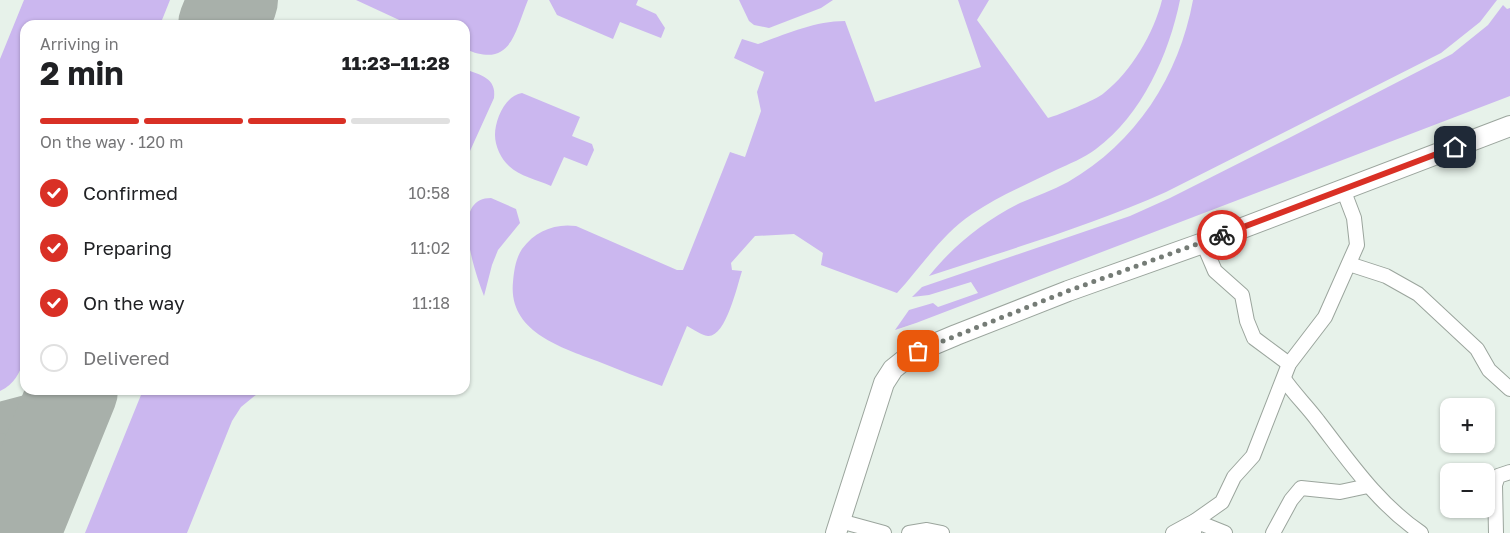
<!DOCTYPE html>
<meta charset="utf-8">
<style>
:root{--surface:#fff;--page:#f6f6f6;--text:#202124;--muted:#757577;--line:#e0e0e0;--accent:#d93025}
body{margin:0;font-family:"Golos Text",sans-serif;background:var(--page);color:var(--text);height:100vh;display:flex;flex-direction:column;font-size:19px;white-space:nowrap}
*{box-sizing:border-box;margin:0}
p{font-size:16px;color:var(--muted)}
.icon{flex:none;width:28px;height:28px;fill:none;stroke:currentColor;stroke-width:2;stroke-linecap:round;stroke-linejoin:round}
.map{position:relative;flex:1;overflow:hidden}
.drawer{position:absolute;left:20px;top:20px;width:450px;height:375px;display:flex;flex-direction:column;background:var(--surface);border-radius:15px;box-shadow:0 1px 4px #0004}
.drawer>*{flex:none}
.fabs{position:absolute;left:1440px;top:398px;display:grid;gap:10px}
.fabs a{display:grid;place-items:center;width:55px;height:55px;border-radius:10px;background:var(--surface);box-shadow:0 1px 4px #0004;font-size:25px}
.pin{position:absolute;display:grid;place-items:center;width:42px;height:42px;color:#fff;margin:-21px;border-radius:10px;box-shadow:0 2px 8px #0006}
.courier{position:absolute;display:grid;place-items:center;width:50px;height:50px;margin:-25px;border:4px solid #d93025;border-radius:50%;background:#fff;color:#222;box-shadow:0 1px 6px #0007}
.headline em{font-style:normal;font-weight:700}
.headline div{display:flex;flex-direction:column-reverse}
.headline{display:flex;align-items:center;justify-content:space-between;height:85px;padding:0 20px}
h1{font-size:32px;font-weight:700;line-height:38px}
.bar{display:grid;grid-template-columns:repeat(4,1fr);gap:8px 5px;align-content:center;height:60px;padding:0 20px}
.bar i{height:6px;border-radius:4px;background:var(--line)}
.bar .active{background:var(--accent)}
.bar p{grid-column:span 4}
ol{padding:0 20px;list-style:none}
li{display:flex;align-items:center;gap:15px;height:55px}
li p{margin-inline-start:auto}
li .icon{padding:5px;border-radius:50%;background:var(--accent);color:#fff;stroke-width:4}
li:last-child{color:var(--muted)}
li i{width:28px;height:28px;border:2px solid var(--line);border-radius:50%}
.map>svg:first-child{display:block}
.green{fill:#cbb7ef}
.lines{fill:none;stroke-linecap:round;stroke-linejoin:round}
.taxiway{stroke:#a8b0aa;stroke-width:36}
.runway{stroke:#a8b0aa;stroke-width:90}
.street-casing{stroke:#9ba59d;stroke-width:16}
.secondary-casing{stroke:#9ba59d;stroke-width:22}
.street{stroke:#fff;stroke-width:14}
.secondary{stroke:#fff;stroke-width:20}
.done{stroke:#757c76;stroke-width:5;stroke-dasharray:0 9}
.route{stroke:#d93025;stroke-width:6}
</style>
<div class="map">
<svg width="1510" height="533" viewBox="0 0 1510 533">
<rect width="100%" height="100%" fill="#e7f2ea"/>
<!-- green -->
<g class="green">
<path d="M24,0H170L160,25H25V359C19,373 15,384 0,391V59Z"/>
<path d="M356,0H528C514,34 511,69 465,49V25H410Z"/>
<polygon points="549,0 638,0 636,5 656,14 665,28 661,38 620,22 613,39 557,15"/>
<polygon points="739,0 833,0 821,8 769,28 754,25 749,21"/>
<path d="M958,0H989L977,20L1048,118C1059,115 1096,100 1104,93C1131,72 1154,33 1162,0H1180C1169,54 1142,115 1096,149C1084,158 1069,164 1056,170C1028,184 998,196 972,214C941,235 922,266 897,293L821,265L823,253L794,234L755,236L731,263L732,270L742,271C737,286 726,337 708,336C701,335 693,329 687,326L662,386C640,378 619,370 597,361C560,347 508,331 513,282C514,270 516,258 522,249C535,231 555,223 576,226L677,270H683L730,152L745,157L761,111L757,92L764,72L734,58L742,39L758,44C787,34 814,21 845,21L875,102L981,67Z"/>
<path d="M1193,0H1497L1480,22L1441,53L1166,192C1090,226 1008,250 929,276C954,245 984,221 1020,203C1036,196 1053,190 1068,182C1136,143 1179,76 1193,0Z"/>
<polygon points="1503,5 1507,9 1510,8 1510,96 916,323 895,330 909,310 933,303 938,307 978,293 971,282 929,295 912,297 922,287 1130,216 1170,198 1289,138 1452,54 1488,25"/>
<path d="M465,69C480,75 497,78 494,98L465,162Z"/>
<path d="M522,93L580,117L572,136L592,144L594,150L587,166L564,157L551,186C538,180 519,176 509,166C501,159 495,146 495,135C495,119 506,95 522,93Z"/>
<path d="M491,198L516,209L520,223L498,250L492,265L484,296C476,275 448,198 491,198Z"/>
<polygon points="143,390 262,390 241,407 232,421 187,533 85,533"/>
</g>
<g class="lines">
<!-- taxiway -->
<g class="taxiway">
<polyline points="0,420 31,412 63,390"/>
<polyline points="0,451 12,475 17,527"/>
</g>
<!-- runway -->
<g class="runway">
<polyline points="223,25 233,0"/>
<polyline points="15,533 73,390"/>
</g>
<!-- street casing -->
<g class="street-casing">
<g id="street">
<polyline points="1203,243 1215,271 1242,295 1247,321 1254,338 1289,364"/>
<polyline points="1349,264 1386,276 1418,294 1477,349 1489,370 1510,389"/>
<path d="M1284,379C1294,394 1307,406 1318,421C1349,461 1378,504 1421,533"/>
<polyline points="840,521 884,533"/>
<polyline points="909,533 927,530 942,533"/>
<polyline points="1173,533 1195,521 1222,502 1234,477 1253,456 1289,364 1325,317 1357,245 1354,218 1343,189"/>
<polyline points="1194,533 1195,521 1225,533"/>
<polyline points="1273,533 1291,500 1301,488 1340,492 1368,486"/>
<polyline points="1496,533 1495,485 1498,476 1510,472"/>
</g>
</g>
<!-- secondary casing -->
<g class="secondary-casing">
<polyline id="secondary" points="836,533 884,383 893,369 908,357 918,351 956,335 1068,291 1203,243 1510,126"/>
</g>
<!-- street -->
<use href="#street" class="street"/>
<!-- secondary -->
<use href="#secondary" class="secondary"/>
</g>
<g class="lines">
<!-- done -->
<polyline class="done" points="918,351 1068,291 1222,235"/>
<!-- route -->
<polyline class="route" points="1222,235 1455,147"/>
</g>
</svg>
<div class="fabs">
<a>+</a>
<a>−</a>
</div>
<div class="pin" style="left:918px;top:351px;background:#ea580c"><svg class="icon" aria-label="bag" viewBox="0 0 24 24"><path d="M5 8h14l-1 12H6zM9 8a3 3 0 0 1 6 0"/></svg></div>
<div class="pin" style="left:1455px;top:147px;background:#1f2937"><svg class="icon" aria-label="home" viewBox="0 0 24 24"><path d="M3 11l9-7 9 7M6 9v11h12V9"/></svg></div>
<div class="courier" style="left:1222px;top:235px"><svg class="icon" aria-label="bike" viewBox="0 0 24 24"><circle cx="6" cy="16" r="4"/><circle cx="18" cy="16" r="4"/><path d="M6 16l4-8h5l3 8M10 8l3 8H6M13 5h3"/></svg></div>
<section class="drawer">
<div class="headline"><div><h1>2 min</h1><p>Arriving in</p></div><em>11:23–11:28</em></div>
<div class="bar"><i class="active"></i><i class="active"></i><i class="active"></i><i></i><p>On the way · 120 m</p></div>
<ol>
<li><svg class="icon" aria-label="check" viewBox="0 0 24 24"><path d="M5 12l5 5 9-10"/></svg>Confirmed<p>10:58</p></li>
<li><svg class="icon" aria-label="check" viewBox="0 0 24 24"><path d="M5 12l5 5 9-10"/></svg>Preparing<p>11:02</p></li>
<li><svg class="icon" aria-label="check" viewBox="0 0 24 24"><path d="M5 12l5 5 9-10"/></svg>On the way<p>11:18</p></li>
<li><i></i>Delivered</li>
</ol>
</section>
</div>
